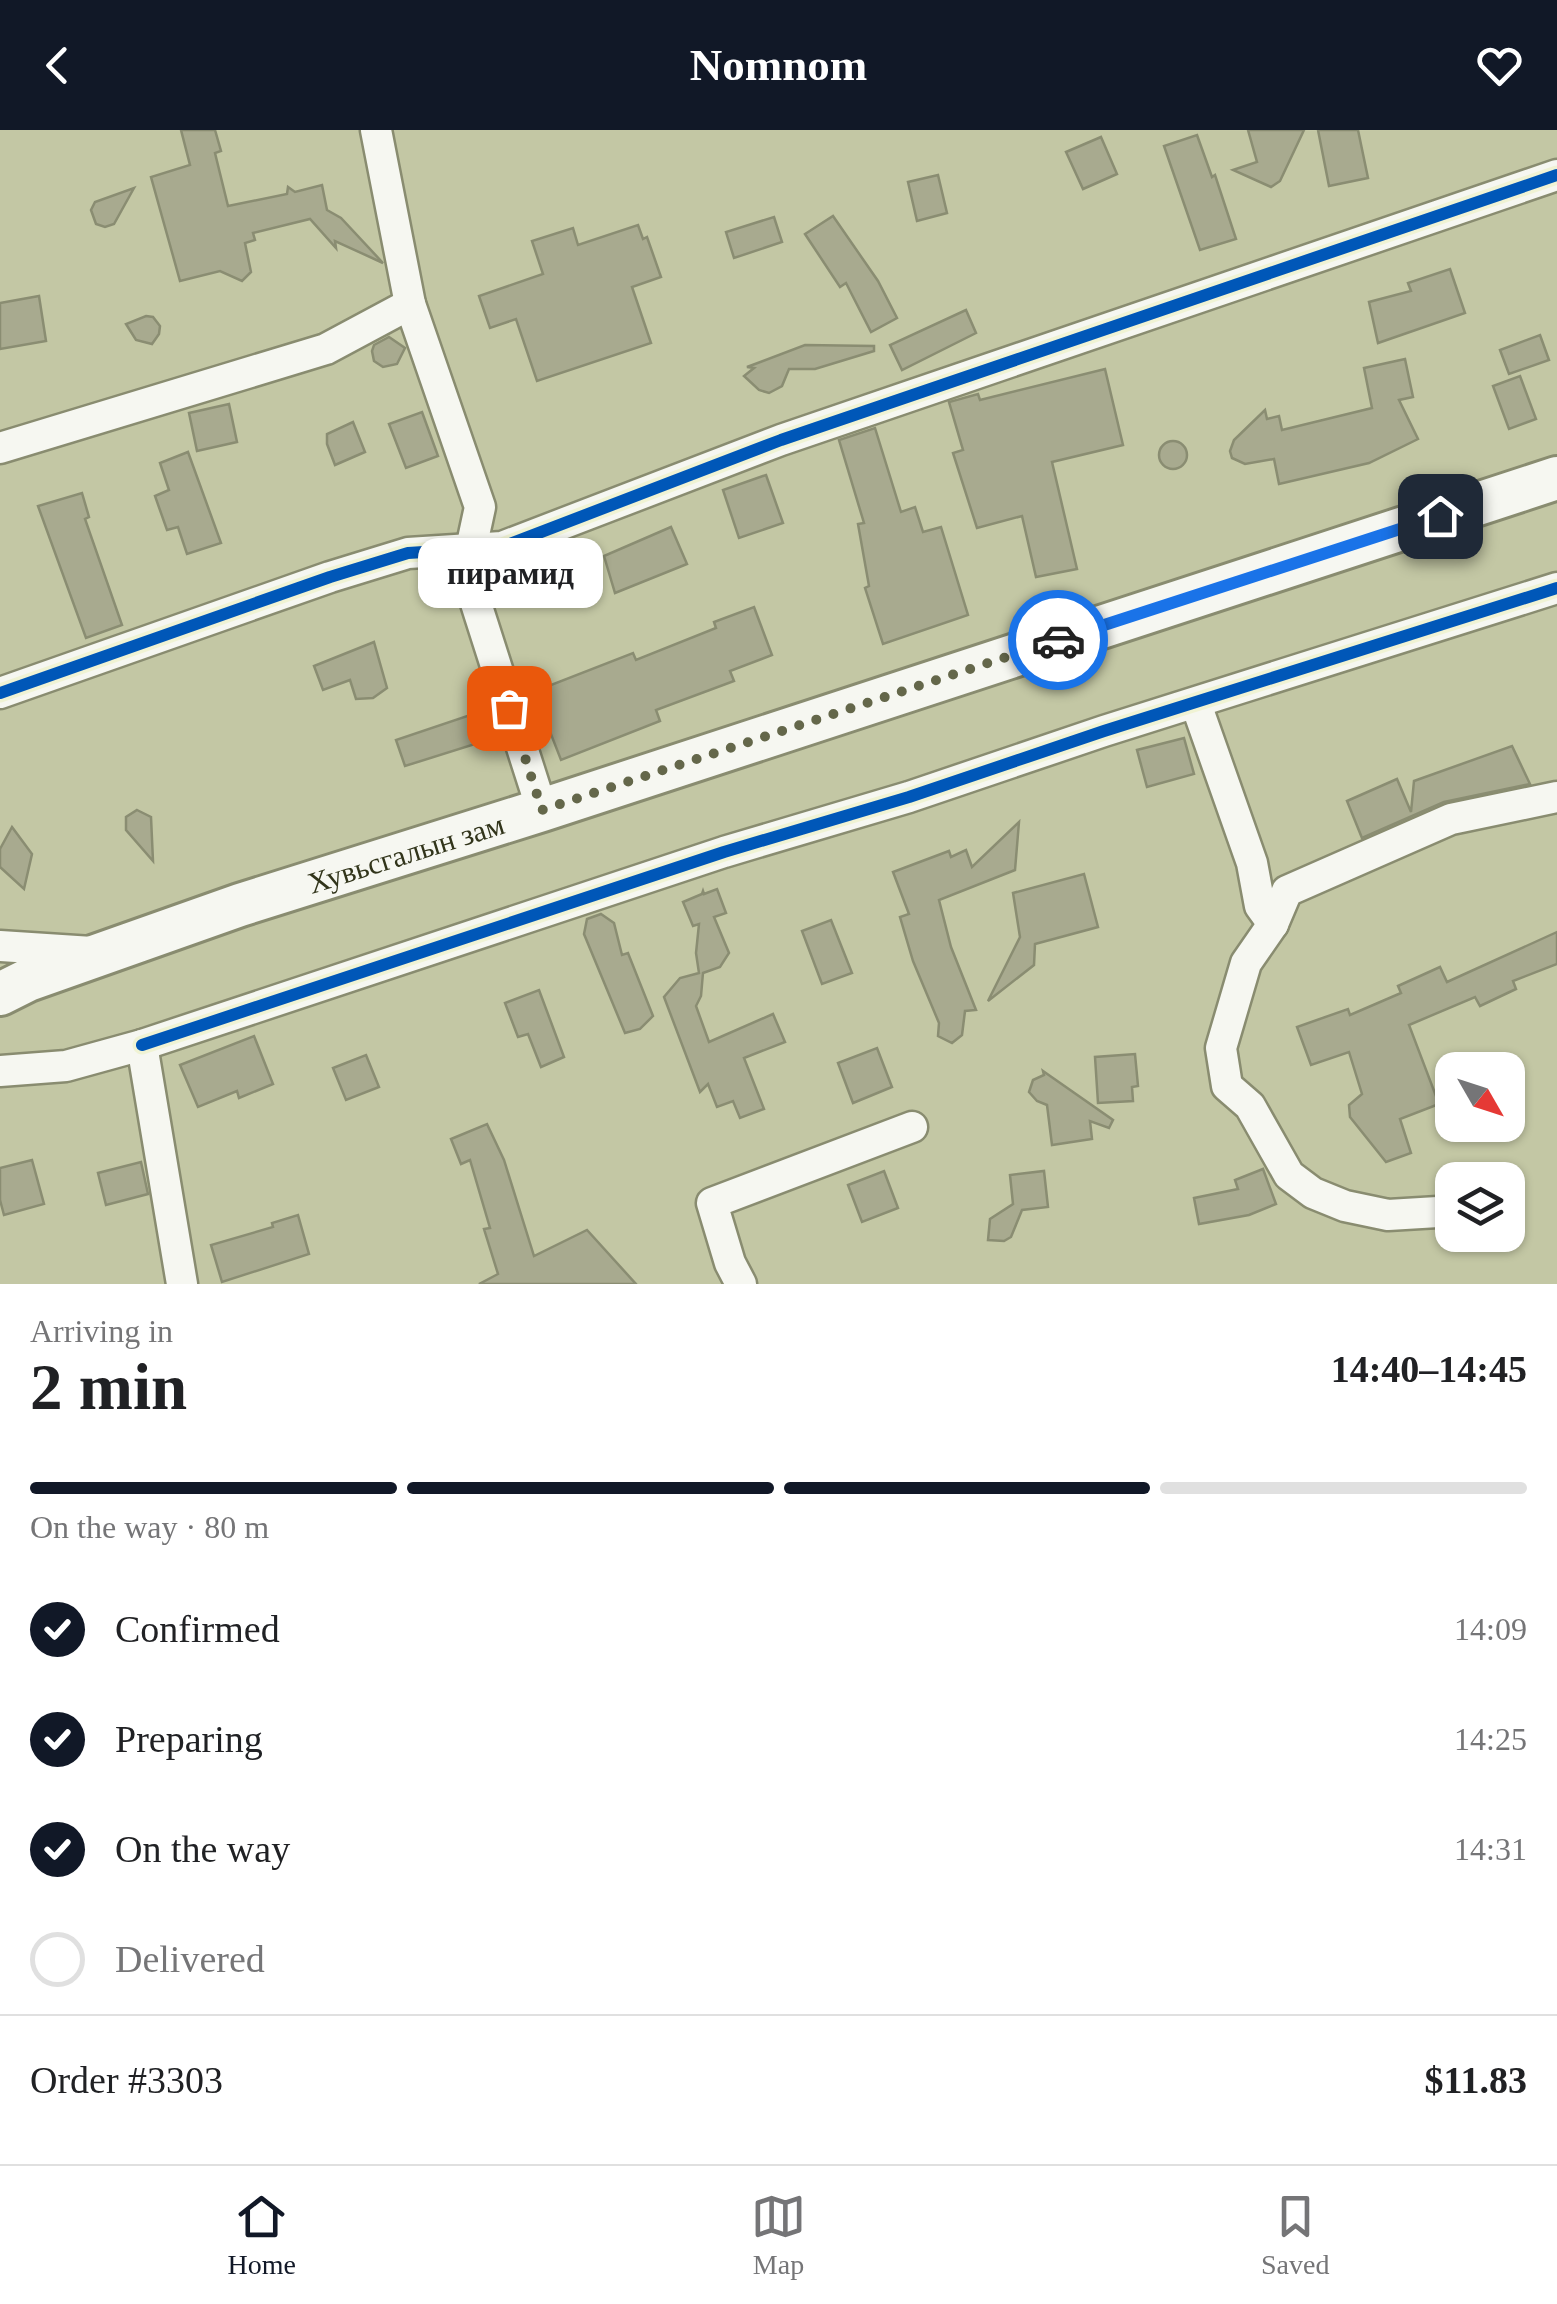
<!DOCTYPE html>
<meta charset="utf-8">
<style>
:root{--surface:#fff;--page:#f2f2f2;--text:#202124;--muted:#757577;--line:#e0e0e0;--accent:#111827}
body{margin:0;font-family:Georgia,serif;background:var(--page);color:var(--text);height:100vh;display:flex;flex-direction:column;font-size:38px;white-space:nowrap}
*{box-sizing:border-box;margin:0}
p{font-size:32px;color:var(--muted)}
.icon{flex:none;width:55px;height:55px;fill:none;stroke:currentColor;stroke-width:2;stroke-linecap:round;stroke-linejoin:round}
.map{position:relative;height:1154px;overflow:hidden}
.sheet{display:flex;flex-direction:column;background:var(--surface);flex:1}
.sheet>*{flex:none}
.needle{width:65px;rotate:129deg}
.controls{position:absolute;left:1435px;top:922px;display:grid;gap:20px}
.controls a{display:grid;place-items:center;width:90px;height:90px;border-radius:20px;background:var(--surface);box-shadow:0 2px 8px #0004;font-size:50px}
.pin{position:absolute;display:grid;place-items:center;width:85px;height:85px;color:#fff;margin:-42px;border-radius:20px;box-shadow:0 5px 15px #0006}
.courier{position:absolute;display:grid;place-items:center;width:100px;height:100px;margin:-50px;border:8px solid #1a73e8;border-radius:50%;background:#fff;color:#222;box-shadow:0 2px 12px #0007}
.bubble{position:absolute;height:70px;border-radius:20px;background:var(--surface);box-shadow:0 2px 8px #0004;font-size:32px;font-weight:600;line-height:70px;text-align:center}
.overview em{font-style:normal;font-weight:600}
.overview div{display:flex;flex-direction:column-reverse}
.overview{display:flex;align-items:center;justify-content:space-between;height:170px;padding:0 30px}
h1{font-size:65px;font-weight:600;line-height:75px}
.bar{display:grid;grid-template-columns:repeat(4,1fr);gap:15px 10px;align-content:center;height:120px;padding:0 30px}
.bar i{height:12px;border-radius:8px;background:var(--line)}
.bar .active{background:var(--accent)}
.bar p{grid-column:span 4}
.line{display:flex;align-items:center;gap:25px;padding:0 30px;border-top:2px solid var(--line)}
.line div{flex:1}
ol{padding:0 30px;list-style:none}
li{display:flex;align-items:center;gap:30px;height:110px}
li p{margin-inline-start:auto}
li .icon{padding:10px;border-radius:50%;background:var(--accent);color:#fff;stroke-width:4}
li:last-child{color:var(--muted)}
li i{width:55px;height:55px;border:5px solid var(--line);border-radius:50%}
header{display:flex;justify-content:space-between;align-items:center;height:130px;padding:0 30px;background:var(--accent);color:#fff;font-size:45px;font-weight:600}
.dock{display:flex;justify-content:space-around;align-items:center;height:140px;border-top:2px solid var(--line);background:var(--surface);font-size:28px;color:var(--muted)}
.dock a{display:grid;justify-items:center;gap:5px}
.dock .active{color:var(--accent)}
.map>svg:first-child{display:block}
.building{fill:#a8aa8f;stroke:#8a8d72;stroke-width:2.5}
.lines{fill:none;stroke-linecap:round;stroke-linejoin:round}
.minor-casing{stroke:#898c70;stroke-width:35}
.secondary-casing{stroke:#898c70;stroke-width:48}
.minor{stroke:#f6f7f1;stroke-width:30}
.secondary{stroke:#f6f7f1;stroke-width:42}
.cycleway-casing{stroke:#f0f3d4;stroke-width:19}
.cycleway{stroke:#0057b8;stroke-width:12}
.done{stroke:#64674a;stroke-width:10;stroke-dasharray:0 18}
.route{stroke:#1a73e8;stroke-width:12}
.labels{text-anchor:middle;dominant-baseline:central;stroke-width:8;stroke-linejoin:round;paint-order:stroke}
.street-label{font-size:30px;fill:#31341a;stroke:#f0f3d4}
</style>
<header><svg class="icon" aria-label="back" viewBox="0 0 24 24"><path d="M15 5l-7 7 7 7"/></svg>Nomnom<svg class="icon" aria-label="heart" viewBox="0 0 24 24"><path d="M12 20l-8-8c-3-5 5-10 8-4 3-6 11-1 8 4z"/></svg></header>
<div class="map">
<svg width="1557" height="1154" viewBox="0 0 1557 1154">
<rect width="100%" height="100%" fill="#c3c7a4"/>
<!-- building -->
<g class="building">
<polygon points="181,0 215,0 221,21 215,23 228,76 287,64 288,57 295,62 322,55 327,80 341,88 383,133 335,111 336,118 310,89 253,103 255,110 245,113 251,142 242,151 220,141 180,151 151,47 190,35"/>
<polygon points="1248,0 1304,0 1280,51 1271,57 1233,40 1257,32"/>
<polygon points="1318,0 1358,0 1368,48 1329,56"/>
<polygon points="1197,5 1212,47 1215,45 1236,109 1200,120 1164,16"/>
<polygon points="1101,7 1117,44 1083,59 1066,22"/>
<polygon points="938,45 947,83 917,91 908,52"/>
<polygon points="134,58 114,94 105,97 96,94 91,80 95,72"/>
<polygon points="833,86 878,151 897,188 871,202 846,153 840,157 805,104"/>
<polygon points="774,87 782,112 734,128 726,102"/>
<polygon points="638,95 643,109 647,107 661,147 632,157 651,213 537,251 516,189 490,198 479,166 543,144 532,111 573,98 578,115"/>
<polygon points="1450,139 1465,183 1378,213 1369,172 1411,161 1408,153"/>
<polygon points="39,166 46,211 0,219 0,173"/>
<polygon points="966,180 976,203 902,240 890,215"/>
<polygon points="146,186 153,187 160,196 159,204 152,214 136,210 126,194"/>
<polygon points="1540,205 1549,230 1509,244 1500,220"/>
<polygon points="389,207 405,218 397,234 383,237 374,231 372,221 374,215"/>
<polygon points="805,215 874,216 874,221 815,239 789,239 782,256 769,263 759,260 744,246 754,238 747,237"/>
<polygon points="1405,229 1413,267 1399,270 1418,309 1369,333 1279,354 1274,329 1245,334 1232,328 1230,321 1234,310 1265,280 1267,289 1279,286 1282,300 1372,278 1364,238"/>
<polygon points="1105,239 1123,315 1052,332 1077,439 1036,447 1022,386 977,398 953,323 963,320 949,272 978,264 980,270"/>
<polygon points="1520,246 1536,289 1509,299 1493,256"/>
<polygon points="229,274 237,312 197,321 189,283"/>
<polygon points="422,282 438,326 406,338 389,294"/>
<polygon points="353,292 365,322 335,335 327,314 327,304"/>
<polygon points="875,298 901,382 915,377 923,402 941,397 968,485 883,514 865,458 869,456 858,394 864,393 839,310"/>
<circle cx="1173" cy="325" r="14"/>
<polygon points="188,322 221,413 187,424 178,397 167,400 155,366 169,360 160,333"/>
<polygon points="766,345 783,393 739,408 723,360"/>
<polygon points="82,363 89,387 85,389 122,495 86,508 38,376"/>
<polygon points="671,397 687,434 615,463 604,426"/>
<polygon points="754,477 772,525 730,541 734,551 656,580 660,591 561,630 535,563 538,560 633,523 636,530 716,498 714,492"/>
<polygon points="374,512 387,558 373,568 356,569 350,550 323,560 314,536"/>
<polygon points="482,581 491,609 405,636 396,610"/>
<polygon points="1184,608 1194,644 1147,657 1137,620"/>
<polygon points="1512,616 1530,654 1444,672 1362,708 1347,671 1397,649 1411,682 1414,651"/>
<polygon points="137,680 151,687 153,731 126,700 126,687"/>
<polygon points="1019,692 1015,740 939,770 951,817 976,880 965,881 962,905 952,913 938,906 939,893 913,831 900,787 909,784 893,742 949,721 951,727 966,720 972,737"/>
<polygon points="12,697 32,724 24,759 0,737 0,719"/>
<polygon points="1084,744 1098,797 1035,814 1034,835 988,871 1020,807 1013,763"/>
<polygon points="717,759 726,783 714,787 729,823 720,837 703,843 701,866 696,876 709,912 773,884 785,912 744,928 764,979 740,988 733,971 717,977 708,954 700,962 664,867 680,848 699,843 696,823 699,794 693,796 683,772 702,764 703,761 704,764"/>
<polygon points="601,784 614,793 622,825 628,823 653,886 640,899 625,903 584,804 587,789"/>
<polygon points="831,790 852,843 822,854 802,801"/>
<polygon points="1557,802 1557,834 1513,851 1516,859 1480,876 1475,867 1409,895 1439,974 1400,989 1411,1023 1386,1032 1350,987 1349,975 1362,964 1349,922 1311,935 1297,897 1348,879 1350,885 1401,863 1398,856 1440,837 1447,852"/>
<polygon points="539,860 564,927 541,937 528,904 518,907 505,873"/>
<polygon points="254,906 273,954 239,968 237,961 198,977 180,935"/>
<polygon points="877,918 892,957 853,973 838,933"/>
<polygon points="1135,924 1138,956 1132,957 1133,971 1098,973 1095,927"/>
<polygon points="366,925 379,957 346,970 333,938"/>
<polygon points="1043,941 1113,990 1109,998 1090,991 1092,1009 1052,1015 1047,975 1037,971 1029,962 1033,950 1044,945"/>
<polygon points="487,994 504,1030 534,1126 587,1100 636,1154 479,1154 498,1144 484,1099 490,1098 470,1030 461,1034 451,1009"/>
<polygon points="32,1030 44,1074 4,1085 0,1070 0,1038"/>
<polygon points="141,1032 148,1064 106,1075 98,1043"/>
<polygon points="1263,1039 1276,1074 1249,1085 1199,1094 1194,1068 1238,1059 1235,1050"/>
<polygon points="884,1041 898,1078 862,1092 848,1055"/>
<polygon points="1044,1041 1048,1077 1022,1080 1011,1107 1004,1111 988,1110 990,1089 1013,1074 1010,1045"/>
<polygon points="298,1085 309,1124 222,1152 211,1115 273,1097 272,1093"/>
</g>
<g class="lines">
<!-- minor casing -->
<g class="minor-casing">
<g id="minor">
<polyline points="410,174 480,377 466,442 542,680"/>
<polyline points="0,318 326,219 410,174 376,0"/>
<polyline points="0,563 330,447 408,423 502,417 781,310 1557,45"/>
<polyline points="1196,574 1252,733 1260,776 1273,794"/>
<polyline points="0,816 92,822"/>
<polyline points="142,915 724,722 909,667 1104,601 1557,458"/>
<polyline points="0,941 66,936 142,915 182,1154"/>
<polyline points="1452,1086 1438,1082 1388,1085 1345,1076 1313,1063 1289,1045 1250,976 1227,956 1221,918 1246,833 1273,794 1287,761 1451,689 1557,667"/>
<polyline points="741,1154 730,1133 712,1073 912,997"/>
</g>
</g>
<!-- secondary casing -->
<g class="secondary-casing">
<g id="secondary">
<path id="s1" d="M0,864L28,850L240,775L542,680L1557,348"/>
</g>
</g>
<!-- minor -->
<use href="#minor" class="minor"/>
<!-- secondary -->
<use href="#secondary" class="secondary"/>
<!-- cycleway casing -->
<g class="cycleway-casing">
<g id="cycleway">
<polyline points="0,563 330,447 408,423 502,417 781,310 1557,45"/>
<polyline points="142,915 724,722 909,667 1104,601 1557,458"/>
</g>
</g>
<!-- cycleway -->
<use href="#cycleway" class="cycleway"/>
</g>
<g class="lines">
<!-- done -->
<polyline class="done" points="509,578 542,680 1058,510"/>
<!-- route -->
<polyline class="route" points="1058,510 1440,386"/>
</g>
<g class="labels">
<!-- street labels -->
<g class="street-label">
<text stroke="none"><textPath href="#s1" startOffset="430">Хувьсгалын зам</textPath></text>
</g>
</g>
</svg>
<div class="controls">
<a><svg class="needle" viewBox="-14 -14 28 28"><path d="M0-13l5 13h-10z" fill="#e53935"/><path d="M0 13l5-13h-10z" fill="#757577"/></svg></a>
<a><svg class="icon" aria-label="layers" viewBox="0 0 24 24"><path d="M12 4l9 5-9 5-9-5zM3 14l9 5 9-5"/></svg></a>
</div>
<div class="pin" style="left:509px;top:578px;background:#ea580c"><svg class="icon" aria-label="bag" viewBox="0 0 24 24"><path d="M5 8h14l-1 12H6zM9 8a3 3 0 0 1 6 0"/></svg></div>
<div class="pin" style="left:1440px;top:386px;background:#1f2937"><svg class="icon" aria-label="home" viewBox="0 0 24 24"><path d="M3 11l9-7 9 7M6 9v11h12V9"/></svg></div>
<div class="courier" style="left:1058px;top:510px"><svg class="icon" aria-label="car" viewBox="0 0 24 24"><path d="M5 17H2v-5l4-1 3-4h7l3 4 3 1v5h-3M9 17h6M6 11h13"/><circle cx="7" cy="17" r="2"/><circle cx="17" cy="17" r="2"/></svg></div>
<div class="bubble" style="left:418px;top:408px;width:185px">пирамид</div>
</div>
<section class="sheet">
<div class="overview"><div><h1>2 min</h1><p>Arriving in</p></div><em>14:40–14:45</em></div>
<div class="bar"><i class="active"></i><i class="active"></i><i class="active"></i><i></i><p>On the way · 80 m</p></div>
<ol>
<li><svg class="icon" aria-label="check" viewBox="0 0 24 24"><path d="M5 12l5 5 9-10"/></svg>Confirmed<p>14:09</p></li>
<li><svg class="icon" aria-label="check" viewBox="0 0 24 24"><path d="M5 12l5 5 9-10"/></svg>Preparing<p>14:25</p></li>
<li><svg class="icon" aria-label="check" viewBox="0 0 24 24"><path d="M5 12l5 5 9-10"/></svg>On the way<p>14:31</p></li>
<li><i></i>Delivered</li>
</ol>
<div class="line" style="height:130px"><div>Order #3303</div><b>$11.83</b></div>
</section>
<nav class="dock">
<a class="active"><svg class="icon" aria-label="home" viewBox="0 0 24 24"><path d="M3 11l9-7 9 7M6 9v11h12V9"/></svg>Home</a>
<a><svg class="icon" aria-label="map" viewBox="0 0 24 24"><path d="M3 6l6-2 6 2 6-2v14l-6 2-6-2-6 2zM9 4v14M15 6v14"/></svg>Map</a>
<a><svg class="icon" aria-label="saved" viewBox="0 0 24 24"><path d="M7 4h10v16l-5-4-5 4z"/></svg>Saved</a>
</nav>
